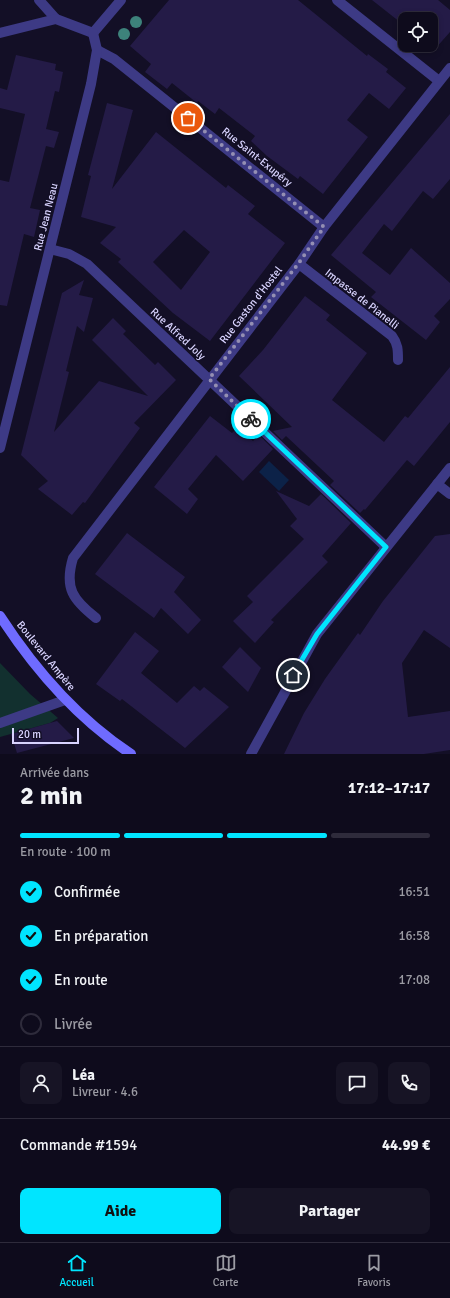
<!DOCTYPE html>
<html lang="fr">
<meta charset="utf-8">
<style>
:root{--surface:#0e0b1c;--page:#171425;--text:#f1f3f6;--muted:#9b9ba3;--line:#2e2b3b;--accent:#00e5ff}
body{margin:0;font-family:Signika,sans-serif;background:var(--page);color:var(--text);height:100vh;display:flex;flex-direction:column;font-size:15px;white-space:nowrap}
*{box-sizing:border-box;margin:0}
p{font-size:13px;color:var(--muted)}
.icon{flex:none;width:22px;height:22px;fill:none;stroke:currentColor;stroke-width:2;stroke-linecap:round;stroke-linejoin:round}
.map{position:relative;height:754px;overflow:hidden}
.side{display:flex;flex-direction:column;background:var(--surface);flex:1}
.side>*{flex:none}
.tools{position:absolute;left:398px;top:12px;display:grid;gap:8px}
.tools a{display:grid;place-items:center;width:40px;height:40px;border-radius:8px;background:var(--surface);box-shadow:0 2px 6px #0003,0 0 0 1px var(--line);font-size:20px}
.scale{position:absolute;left:12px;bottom:10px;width:67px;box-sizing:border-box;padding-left:4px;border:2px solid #d9d4ff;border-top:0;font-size:11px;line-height:14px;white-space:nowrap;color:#d9d4ff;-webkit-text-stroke:3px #130f26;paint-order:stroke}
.pin{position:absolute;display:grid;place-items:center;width:34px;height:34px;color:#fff;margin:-17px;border:2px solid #fff;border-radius:50%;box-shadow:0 1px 4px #0007}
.courier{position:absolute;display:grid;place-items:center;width:40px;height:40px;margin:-20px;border:3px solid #00e5ff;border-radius:50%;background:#fff;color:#222;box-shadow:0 1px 5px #0007}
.headline em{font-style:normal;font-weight:700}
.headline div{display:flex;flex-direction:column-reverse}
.headline{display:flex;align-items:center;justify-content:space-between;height:68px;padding:0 20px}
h1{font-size:26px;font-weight:700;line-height:30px}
.bar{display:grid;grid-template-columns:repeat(4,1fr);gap:6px 4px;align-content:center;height:48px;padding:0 20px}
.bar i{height:5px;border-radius:3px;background:var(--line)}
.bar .active{background:var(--accent)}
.bar p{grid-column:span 4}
.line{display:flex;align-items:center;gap:10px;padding:0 20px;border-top:1px solid var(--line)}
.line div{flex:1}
.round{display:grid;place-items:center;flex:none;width:42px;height:42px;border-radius:8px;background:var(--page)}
ol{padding:0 20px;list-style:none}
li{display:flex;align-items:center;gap:12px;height:44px}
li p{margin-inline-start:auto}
li .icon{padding:4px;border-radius:50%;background:var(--accent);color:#111;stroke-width:4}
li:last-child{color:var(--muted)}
li i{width:22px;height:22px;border:2px solid var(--line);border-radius:50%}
.cta{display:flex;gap:8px;margin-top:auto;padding:8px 20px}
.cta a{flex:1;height:46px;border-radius:8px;background:var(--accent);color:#111;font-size:16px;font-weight:700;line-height:46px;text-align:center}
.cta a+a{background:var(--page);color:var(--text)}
.tab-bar{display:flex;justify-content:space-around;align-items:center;height:56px;border-top:1px solid var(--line);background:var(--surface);font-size:11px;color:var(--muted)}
.tab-bar a{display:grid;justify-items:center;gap:2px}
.tab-bar .active{color:var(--accent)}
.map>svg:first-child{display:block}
.green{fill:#12302f}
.water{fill:#0c2248}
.building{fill:#241b47;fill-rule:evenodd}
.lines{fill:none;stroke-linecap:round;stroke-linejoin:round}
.lane{stroke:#3d3a85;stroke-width:10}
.street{stroke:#3d3a85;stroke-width:10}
.secondary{stroke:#6f6bff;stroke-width:10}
.tree{fill:#3d827b}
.done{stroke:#948fb3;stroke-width:4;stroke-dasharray:0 7.2}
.route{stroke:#00e5ff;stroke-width:5}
.labels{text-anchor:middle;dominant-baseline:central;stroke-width:3;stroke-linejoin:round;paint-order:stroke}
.street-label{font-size:11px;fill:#d9d4ff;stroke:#130f26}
</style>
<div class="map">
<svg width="450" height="754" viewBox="0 0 450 754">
<rect width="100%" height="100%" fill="#130f26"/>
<!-- green -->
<polygon class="green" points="0,663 30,694 58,718 50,723 0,737"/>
<!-- water -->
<polygon class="water" points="269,461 289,480 279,491 259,472"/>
<!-- building -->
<g class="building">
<polygon points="169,0 298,0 367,56 368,54 388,69 386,72 406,88 389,109 369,93 347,120 368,137 323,194 300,176 298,179 267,156 251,141 255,136 219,108 215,114 198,101 197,103 172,83 167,89 145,72 151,64 130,46"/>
<polygon points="372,0 438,0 450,10 450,32 434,50 428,45 431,45 431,19 405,19 405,26"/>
<polygon points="16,55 56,64 55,70 63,72 59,92 55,91 46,129 59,132 54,148 46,146 30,208 40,210 34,237 24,234 7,306 0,305 0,180 9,182 25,114 0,108 0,88 7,90"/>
<path d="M107,103L133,110L112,189L156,132L226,188L228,185L255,206L248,214L285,243L210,341L173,313L118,262L121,259L100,243L116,227L81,217L91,176L88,175ZM184,230L210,252L181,290L153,262Z"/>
<polygon points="450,114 450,179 433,199 423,191 392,231 384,224 362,253 390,275 411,248 450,283 450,299 434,316 440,322 426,340 371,297 376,292 331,255"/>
<polygon points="84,280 79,295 93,298 84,332 77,326 66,371 69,372 54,432 99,381 148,396 92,340 113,318 126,331 123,334 155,365 158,362 176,380 134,423 140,428 85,503 83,502 72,515 38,489 48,481 21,455 62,293"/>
<polygon points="305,296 330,315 326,320 367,353 332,400 384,442 405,416 408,418 450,367 450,422 414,466 407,460 365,510 364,509 360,513 330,485 334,481 286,436 282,440 273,431 292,427 239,376 263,350"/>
<polygon points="210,416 232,433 238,427 253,441 259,435 273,449 243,481 216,455 188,489 198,499 187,514 154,487"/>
<polygon points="276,491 309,506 321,494 351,523 322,556 328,562 271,620 274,622 255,643 233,621 253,602 247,596 304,539 290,526 297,519"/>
<polygon points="127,533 185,577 174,592 201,620 188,634 161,608 154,618 95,574"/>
<polygon points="450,534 450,648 424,630 402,663 408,717 450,711 450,750 424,754 284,754 304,713 325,679 358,633 360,635 383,601 435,536"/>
<polygon points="135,632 159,651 141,673 177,703 194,686 200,691 204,687 229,707 185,748 122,699 120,701 96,684"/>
<polygon points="240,647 261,668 248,692 222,667"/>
<polygon points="57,721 74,738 17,753 11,734"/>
</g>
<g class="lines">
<!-- lane -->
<polyline class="lane" points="0,723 65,700"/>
<!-- street -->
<g class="street">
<polyline points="39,0 56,19"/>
<polyline points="337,0 439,81"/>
<polyline points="0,33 56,19 93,33"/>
<polyline points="93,33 121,0"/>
<polyline points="97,50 114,59 324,227"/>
<polyline points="50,249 69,254 87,264 386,547"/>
<path d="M299,264L392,336C398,344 398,350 398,360"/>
<polyline points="0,448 91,84 97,50 93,33"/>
<polyline points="437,484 450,494"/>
<path d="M96,618C73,600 64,588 73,558L299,264L324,227L450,68"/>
<polyline points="251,754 317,634 450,468"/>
</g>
<!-- secondary -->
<path class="secondary" d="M0,616C35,670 78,719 131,754"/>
</g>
<!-- trees -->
<g class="tree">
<circle cx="136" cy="22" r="6"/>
<circle cx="124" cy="34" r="6"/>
</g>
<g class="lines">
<!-- done -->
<polyline class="done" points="188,118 324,227 298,264 209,379 251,419"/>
<!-- route -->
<polyline class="route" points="251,419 386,547 317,634 293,675"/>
</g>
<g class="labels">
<!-- street labels -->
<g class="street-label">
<text transform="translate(257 157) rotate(39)">Rue Saint-Exupéry</text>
<text transform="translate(46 217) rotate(-76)">Rue Jean Neau</text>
<text transform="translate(362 299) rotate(38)">Impasse de Pianelli</text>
<text transform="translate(251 305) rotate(-52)">Rue Gaston d'Hostel</text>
<text transform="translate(178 334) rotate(43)">Rue Alfred Joly</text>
<text transform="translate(46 656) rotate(51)">Boulevard Ampère</text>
</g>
</g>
</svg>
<div class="tools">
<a><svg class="icon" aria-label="locate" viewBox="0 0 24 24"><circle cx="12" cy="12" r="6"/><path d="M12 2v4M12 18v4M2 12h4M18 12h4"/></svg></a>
</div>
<div class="scale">20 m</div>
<div class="pin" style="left:188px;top:118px;background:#ea580c"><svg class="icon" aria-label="bag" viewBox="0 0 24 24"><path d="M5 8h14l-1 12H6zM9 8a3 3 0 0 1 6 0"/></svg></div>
<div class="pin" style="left:293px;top:675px;background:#1f2937"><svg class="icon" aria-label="home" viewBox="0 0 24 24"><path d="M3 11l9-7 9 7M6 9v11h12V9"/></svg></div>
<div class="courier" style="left:251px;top:419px"><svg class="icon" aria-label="bike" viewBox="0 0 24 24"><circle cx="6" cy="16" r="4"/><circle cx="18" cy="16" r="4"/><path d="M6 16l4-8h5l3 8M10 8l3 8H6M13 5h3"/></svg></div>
</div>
<section class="side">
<div class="headline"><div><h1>2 min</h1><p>Arrivée dans</p></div><em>17:12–17:17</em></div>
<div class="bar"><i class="active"></i><i class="active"></i><i class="active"></i><i></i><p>En route · 100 m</p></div>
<ol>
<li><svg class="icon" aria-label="check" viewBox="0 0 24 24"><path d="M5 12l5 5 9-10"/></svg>Confirmée<p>16:51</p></li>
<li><svg class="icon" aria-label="check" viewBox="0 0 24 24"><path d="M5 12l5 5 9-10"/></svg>En préparation<p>16:58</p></li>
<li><svg class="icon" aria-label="check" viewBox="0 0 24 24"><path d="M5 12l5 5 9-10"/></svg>En route<p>17:08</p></li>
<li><i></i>Livrée</li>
</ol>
<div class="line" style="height:72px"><a class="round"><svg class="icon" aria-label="person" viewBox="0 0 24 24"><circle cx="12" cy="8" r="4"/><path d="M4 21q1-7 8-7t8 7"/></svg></a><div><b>Léa</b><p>Livreur · 4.6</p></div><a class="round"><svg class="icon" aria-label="chat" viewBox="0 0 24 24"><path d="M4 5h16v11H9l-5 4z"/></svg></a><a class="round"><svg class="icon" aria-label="phone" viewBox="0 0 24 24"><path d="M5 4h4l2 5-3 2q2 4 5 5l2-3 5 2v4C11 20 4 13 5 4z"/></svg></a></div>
<div class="line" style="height:52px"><div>Commande #1594</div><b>44.99 €</b></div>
<div class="cta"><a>Aide</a><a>Partager</a></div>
</section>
<nav class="tab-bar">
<a class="active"><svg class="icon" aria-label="home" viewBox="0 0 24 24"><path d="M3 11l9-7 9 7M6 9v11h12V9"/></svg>Accueil</a>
<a><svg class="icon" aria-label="map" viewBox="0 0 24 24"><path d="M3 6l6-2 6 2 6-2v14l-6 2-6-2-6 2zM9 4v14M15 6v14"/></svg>Carte</a>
<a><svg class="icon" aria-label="saved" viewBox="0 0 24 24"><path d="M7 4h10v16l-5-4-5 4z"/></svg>Favoris</a>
</nav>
